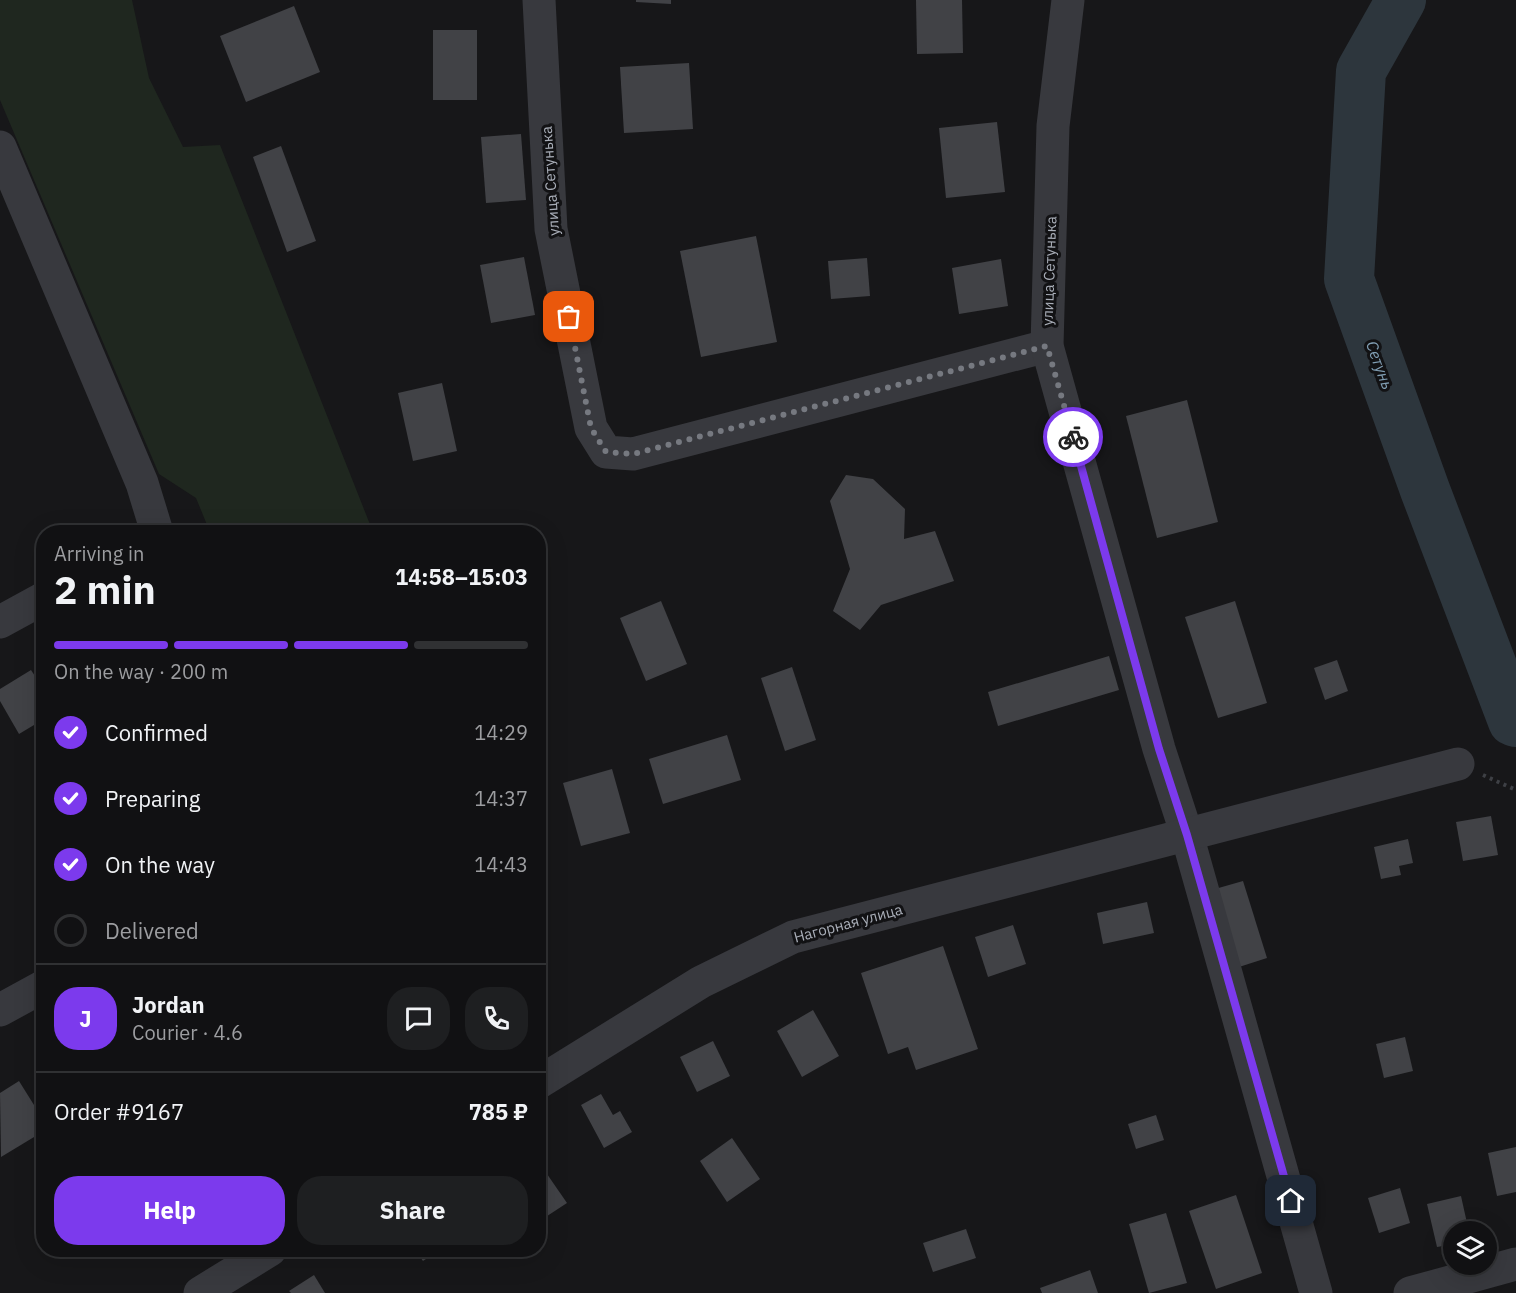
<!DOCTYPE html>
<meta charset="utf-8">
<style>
:root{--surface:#111113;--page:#1e1f21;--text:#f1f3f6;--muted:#9c9da0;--line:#303133;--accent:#7c3aed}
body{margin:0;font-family:"IBM Plex Sans",sans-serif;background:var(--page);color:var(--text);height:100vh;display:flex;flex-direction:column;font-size:22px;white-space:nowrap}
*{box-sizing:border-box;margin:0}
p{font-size:20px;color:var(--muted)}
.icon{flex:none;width:33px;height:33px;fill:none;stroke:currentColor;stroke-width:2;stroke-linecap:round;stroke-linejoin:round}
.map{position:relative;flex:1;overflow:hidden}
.drawer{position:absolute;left:36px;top:525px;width:510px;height:732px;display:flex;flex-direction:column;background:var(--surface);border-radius:24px;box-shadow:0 6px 24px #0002,0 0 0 2px var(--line)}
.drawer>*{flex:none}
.buttons{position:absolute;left:1443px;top:1221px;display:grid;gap:12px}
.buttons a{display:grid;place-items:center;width:54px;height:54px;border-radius:50%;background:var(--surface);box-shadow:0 6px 24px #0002,0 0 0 2px var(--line);font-size:30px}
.pin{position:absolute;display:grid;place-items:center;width:51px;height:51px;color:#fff;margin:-26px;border-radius:12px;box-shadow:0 3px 9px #0006}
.courier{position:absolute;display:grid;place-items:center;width:60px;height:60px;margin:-30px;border:4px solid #7c3aed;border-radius:50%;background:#fff;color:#222;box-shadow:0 2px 8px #0007}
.overview em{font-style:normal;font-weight:700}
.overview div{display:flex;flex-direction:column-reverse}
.overview{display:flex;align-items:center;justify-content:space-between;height:102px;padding:0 18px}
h1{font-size:39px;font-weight:700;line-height:45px}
.bar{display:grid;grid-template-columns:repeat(4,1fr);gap:9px 6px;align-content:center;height:72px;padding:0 18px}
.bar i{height:8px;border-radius:4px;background:var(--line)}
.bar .selected{background:var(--accent)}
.bar p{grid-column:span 4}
.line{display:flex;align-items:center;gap:15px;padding:0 18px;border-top:2px solid var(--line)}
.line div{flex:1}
.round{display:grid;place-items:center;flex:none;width:63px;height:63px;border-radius:24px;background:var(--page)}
ol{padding:0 18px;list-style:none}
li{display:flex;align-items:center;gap:18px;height:66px}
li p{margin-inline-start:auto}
li .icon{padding:6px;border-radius:50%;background:var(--accent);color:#fff;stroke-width:4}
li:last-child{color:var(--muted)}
li i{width:33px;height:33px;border:3px solid var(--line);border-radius:50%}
.primary-button{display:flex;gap:12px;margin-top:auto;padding:12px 18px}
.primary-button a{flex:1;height:69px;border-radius:24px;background:var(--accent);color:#fff;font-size:24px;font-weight:700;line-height:69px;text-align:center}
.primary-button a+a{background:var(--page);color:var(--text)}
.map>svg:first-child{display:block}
.green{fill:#1f271f}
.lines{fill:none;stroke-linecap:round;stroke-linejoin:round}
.river{stroke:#2d363d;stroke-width:50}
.building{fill:#414246}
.path{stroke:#3e4045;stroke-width:4;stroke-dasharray:3 4.5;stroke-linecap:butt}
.minor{stroke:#38393e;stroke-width:33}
.done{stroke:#767980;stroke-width:6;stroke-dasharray:0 10.8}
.route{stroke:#7c3aed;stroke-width:8}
.labels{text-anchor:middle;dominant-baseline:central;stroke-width:6;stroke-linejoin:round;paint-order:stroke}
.street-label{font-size:15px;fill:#a9aeb8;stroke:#121214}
.water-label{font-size:16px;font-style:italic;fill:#809eb3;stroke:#121214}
</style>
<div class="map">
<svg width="1516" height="1293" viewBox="0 0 1516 1293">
<rect width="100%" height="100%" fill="#171719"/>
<!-- green -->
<polygon class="green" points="0,0 132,0 149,78 183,147 220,145 373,532 210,532 196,498 159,474 0,100"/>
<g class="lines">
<!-- river -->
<polyline class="river" points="1401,0 1361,71 1349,279 1425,490 1513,721 1516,722"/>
</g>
<!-- building -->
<g class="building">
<polygon points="636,0 671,0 671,4 636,2"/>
<polygon points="916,0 962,0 963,53 917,54"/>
<polygon points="294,6 320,72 246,102 220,36"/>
<rect x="433" y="30" width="44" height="70"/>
<polygon points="689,63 693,129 624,133 620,67"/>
<polygon points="997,122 1005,192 946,198 939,128"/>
<polygon points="521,134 526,200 486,203 481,137"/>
<polygon points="281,146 316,241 287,252 253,157"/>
<polygon points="756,236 777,342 701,357 680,251"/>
<polygon points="524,257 535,315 491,323 480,265"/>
<polygon points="867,258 870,296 831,299 828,261"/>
<polygon points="1001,259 1008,306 959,314 952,268"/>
<polygon points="442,383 457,451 413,461 398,393"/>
<polygon points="1187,400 1218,522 1157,538 1126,416"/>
<polygon points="846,475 873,479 905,509 904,539 935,531 954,581 881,605 860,630 833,611 850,569 830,501"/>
<polygon points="661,601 687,664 646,681 620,618"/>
<polygon points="1235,601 1267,703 1218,718 1185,617"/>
<polygon points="1109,656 1119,690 998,726 988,692"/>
<polygon points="1337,660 1348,691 1325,700 1314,668"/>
<polygon points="792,667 816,740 785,751 761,678"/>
<polygon points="31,670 44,690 44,719 19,734 0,701 0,689"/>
<polygon points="727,735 741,780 663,804 649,759"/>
<polygon points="612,769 630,833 581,846 563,783"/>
<polygon points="44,798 44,822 34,803"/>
<polygon points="1491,816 1498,855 1463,861 1456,822"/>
<polygon points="1408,839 1413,863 1399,866 1401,875 1381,879 1374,847"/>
<polygon points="1243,881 1267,958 1239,967 1215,889"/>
<polygon points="1147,902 1154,933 1103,944 1097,913"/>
<polygon points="1013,925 1026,964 988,977 975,937"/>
<polygon points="943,946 978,1049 916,1070 908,1047 888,1054 861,973"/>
<polygon points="813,1010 839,1056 802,1077 777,1031"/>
<polygon points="1405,1037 1413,1071 1384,1078 1376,1044"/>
<polygon points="713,1041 730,1076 697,1092 680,1057"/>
<polygon points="19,1081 44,1121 44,1131 1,1157 0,1093"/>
<polygon points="601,1094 613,1115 620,1111 632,1132 604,1148 581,1105"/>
<polygon points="1156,1115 1164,1140 1136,1149 1128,1124"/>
<polygon points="732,1138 760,1179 727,1202 700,1161"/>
<polygon points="1516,1147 1516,1192 1497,1196 1488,1153"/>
<polygon points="538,1161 567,1203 538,1222"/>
<polygon points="1400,1188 1410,1223 1379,1233 1368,1198"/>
<polygon points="1236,1195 1262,1273 1216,1289 1189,1211"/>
<polygon points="1461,1196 1469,1232 1454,1232 1454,1244 1437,1247 1427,1204"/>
<polygon points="1166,1213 1187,1283 1149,1293 1129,1224"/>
<polygon points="966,1229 976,1258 933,1272 923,1243"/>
<polygon points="415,1250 439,1250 423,1261"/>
<polygon points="1090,1270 1098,1293 1042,1293 1040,1288"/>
<polygon points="314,1275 325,1293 291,1293 289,1291"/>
</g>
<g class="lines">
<!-- path -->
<polyline class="path" points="1483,775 1516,790"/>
<!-- minor -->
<g class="minor">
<polyline points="539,0 551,229 591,428 606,452 633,454 1047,346"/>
<polyline points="1068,0 1053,126 1047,346 1159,749 1187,835 1316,1293"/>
<polyline points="0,147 142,483 157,532"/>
<polyline points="0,622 44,598"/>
<polyline points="0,1010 44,986"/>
<polyline points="538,1083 701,982 793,937 1458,764"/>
<polyline points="200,1293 270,1250"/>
<polyline points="1410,1293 1516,1264"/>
</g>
</g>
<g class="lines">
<!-- done -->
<polyline class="done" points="569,317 591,428 606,452 633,454 1047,346 1073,437"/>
<!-- route -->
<polyline class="route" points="1073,437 1159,749 1187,835 1291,1201"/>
</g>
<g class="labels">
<!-- street labels -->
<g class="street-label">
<text transform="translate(550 181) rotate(-94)">улица Сетунька</text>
<text transform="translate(1049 271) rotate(-88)">улица Сетунька</text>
<text transform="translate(848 923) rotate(-15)">Нагорная улица</text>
</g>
<!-- water labels -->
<g class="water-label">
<text transform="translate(1380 365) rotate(70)">Сетунь</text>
</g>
</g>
</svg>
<div class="buttons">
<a><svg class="icon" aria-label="layers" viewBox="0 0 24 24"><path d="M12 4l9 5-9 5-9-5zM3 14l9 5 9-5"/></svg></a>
</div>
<div class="pin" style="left:569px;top:317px;background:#ea580c"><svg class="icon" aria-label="bag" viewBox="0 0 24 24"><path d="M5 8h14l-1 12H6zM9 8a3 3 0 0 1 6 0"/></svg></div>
<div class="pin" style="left:1291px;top:1201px;background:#1f2937"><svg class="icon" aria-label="home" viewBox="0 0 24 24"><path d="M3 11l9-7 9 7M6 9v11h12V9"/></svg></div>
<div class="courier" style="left:1073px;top:437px"><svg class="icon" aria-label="bike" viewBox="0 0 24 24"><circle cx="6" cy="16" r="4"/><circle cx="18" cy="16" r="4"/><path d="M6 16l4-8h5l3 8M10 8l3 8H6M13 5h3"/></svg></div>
<section class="drawer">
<div class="overview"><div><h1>2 min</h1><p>Arriving in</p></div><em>14:58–15:03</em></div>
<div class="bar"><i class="selected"></i><i class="selected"></i><i class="selected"></i><i></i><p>On the way · 200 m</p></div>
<ol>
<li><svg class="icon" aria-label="check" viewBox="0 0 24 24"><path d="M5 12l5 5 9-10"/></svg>Confirmed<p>14:29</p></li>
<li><svg class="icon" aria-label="check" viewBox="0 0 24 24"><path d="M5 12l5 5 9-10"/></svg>Preparing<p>14:37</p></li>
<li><svg class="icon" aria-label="check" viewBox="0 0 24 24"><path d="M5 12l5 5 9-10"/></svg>On the way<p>14:43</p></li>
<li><i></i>Delivered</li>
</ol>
<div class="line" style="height:108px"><b class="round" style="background:var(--accent);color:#fff">J</b><div><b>Jordan</b><p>Courier · 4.6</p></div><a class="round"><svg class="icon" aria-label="chat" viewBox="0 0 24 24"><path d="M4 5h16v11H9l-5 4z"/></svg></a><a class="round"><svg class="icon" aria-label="phone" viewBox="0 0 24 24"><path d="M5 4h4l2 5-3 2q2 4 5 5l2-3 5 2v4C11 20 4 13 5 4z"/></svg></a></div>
<div class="line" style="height:78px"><div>Order #9167</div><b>785 ₽</b></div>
<div class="primary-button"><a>Help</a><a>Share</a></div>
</section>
</div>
